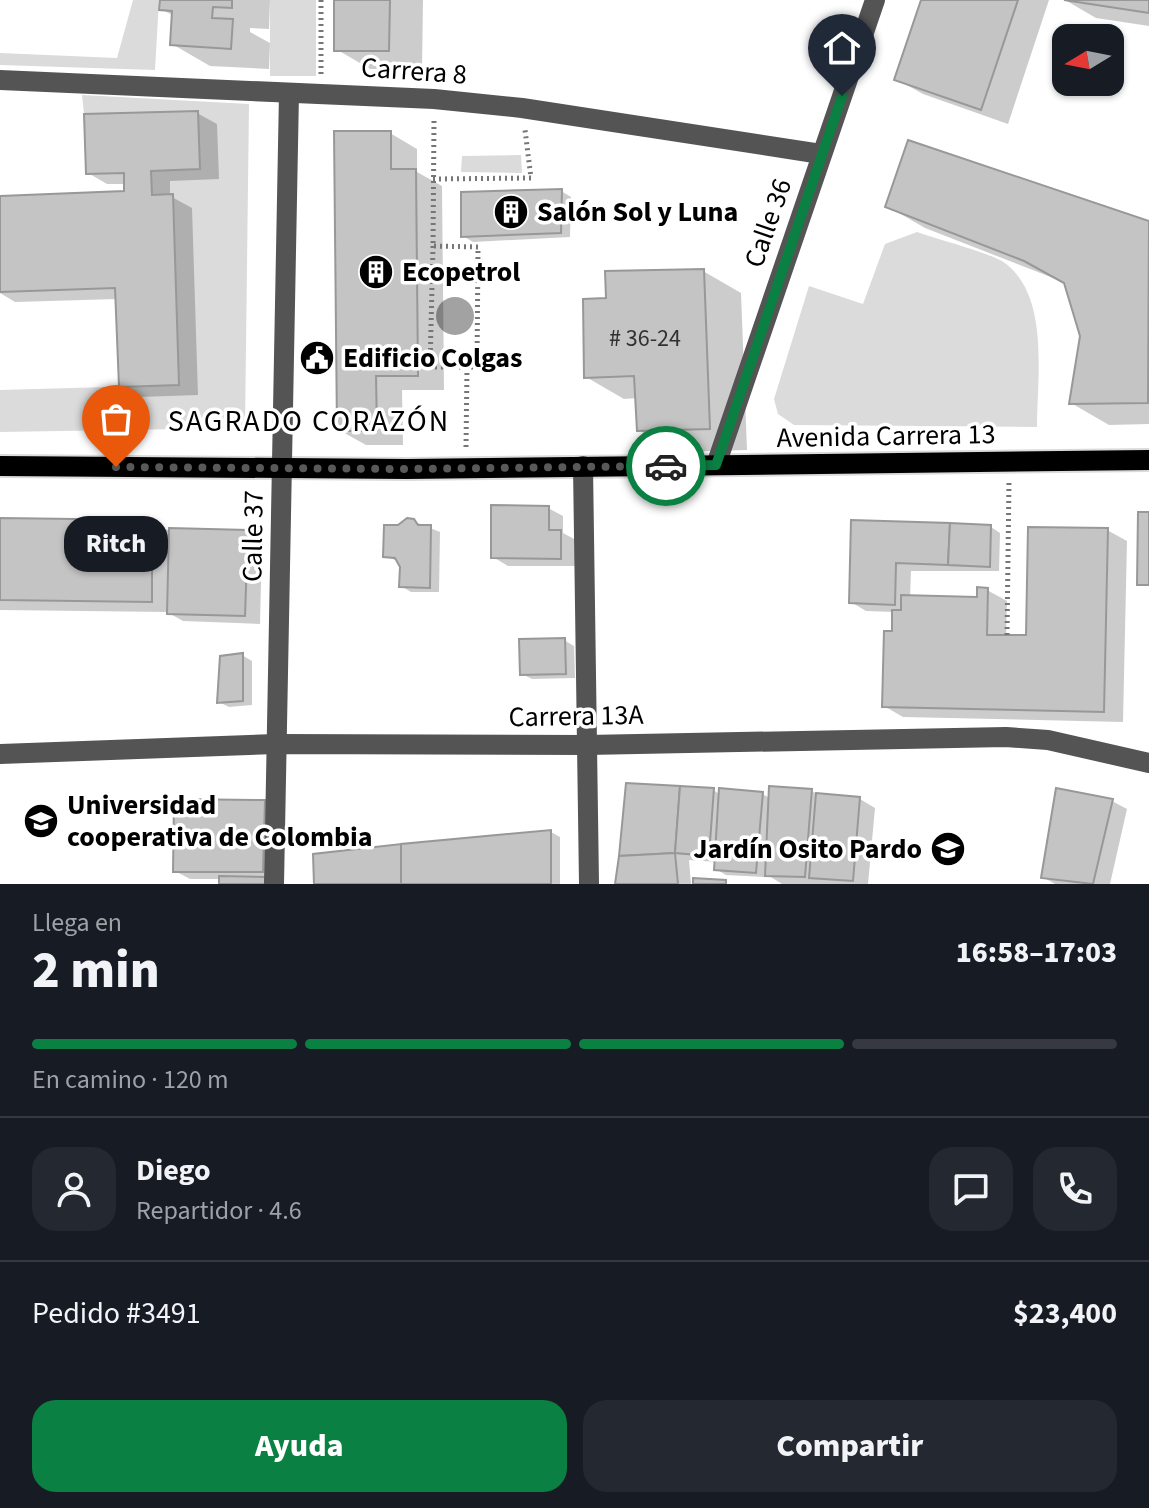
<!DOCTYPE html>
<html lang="es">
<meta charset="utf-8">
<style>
:root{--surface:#171b24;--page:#242831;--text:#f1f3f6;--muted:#9ea1a6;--line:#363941;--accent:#0b8043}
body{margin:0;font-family:"Source Sans 3",sans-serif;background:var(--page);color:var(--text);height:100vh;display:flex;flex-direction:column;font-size:30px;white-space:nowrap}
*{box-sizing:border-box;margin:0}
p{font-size:26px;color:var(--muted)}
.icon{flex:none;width:44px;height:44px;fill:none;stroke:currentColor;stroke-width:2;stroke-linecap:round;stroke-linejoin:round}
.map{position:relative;height:884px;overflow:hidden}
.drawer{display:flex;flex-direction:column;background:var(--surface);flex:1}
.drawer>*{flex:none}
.needle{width:52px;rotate:260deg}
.tools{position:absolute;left:1052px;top:24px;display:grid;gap:16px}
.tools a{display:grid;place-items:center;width:72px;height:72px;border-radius:16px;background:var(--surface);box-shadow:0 2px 6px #0004;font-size:40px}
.pin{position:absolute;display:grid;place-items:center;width:68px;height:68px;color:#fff;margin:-82px -34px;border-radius:50% 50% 50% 0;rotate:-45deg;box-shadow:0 0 8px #0007}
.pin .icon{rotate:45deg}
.courier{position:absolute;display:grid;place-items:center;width:80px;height:80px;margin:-40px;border:6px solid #0b8043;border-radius:50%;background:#fff;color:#222;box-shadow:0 2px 10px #0007}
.bubble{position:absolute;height:56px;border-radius:24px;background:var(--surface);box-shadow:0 2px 6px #0004;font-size:26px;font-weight:800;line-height:56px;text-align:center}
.overview em{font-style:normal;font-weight:800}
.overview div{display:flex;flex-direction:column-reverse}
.overview{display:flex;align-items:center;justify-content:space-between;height:136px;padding:0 32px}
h1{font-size:52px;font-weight:800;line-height:60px}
.bar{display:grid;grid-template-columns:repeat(4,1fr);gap:12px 8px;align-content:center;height:96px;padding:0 32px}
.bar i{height:10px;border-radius:6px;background:var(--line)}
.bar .selected{background:var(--accent)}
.bar p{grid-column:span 4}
.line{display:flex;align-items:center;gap:20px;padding:0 32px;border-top:2px solid var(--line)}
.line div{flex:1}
.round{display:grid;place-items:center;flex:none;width:84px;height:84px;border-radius:24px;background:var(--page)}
.primary-button{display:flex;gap:16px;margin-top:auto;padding:16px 32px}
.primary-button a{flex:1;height:92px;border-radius:24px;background:var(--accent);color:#fff;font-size:32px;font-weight:800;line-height:92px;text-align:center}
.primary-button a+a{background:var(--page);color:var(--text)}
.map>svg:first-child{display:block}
.green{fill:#dbdbdb}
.water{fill:#a2a2a2}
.shadow{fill:#0003}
.building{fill:#c4c4c4;stroke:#989898;stroke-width:2}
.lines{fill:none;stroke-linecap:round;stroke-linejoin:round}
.major-casing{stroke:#dbdbdb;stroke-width:24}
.path{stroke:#767676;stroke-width:5;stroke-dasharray:2 4;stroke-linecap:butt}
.minor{stroke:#545454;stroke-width:20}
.major{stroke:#000;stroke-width:20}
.done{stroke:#595959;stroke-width:8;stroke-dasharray:0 14.4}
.route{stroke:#0b8043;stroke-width:10}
.labels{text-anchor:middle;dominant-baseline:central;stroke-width:7;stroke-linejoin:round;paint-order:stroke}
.number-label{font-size:24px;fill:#313131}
.street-label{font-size:28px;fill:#000;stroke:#fff}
.poi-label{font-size:28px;font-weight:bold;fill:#000;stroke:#fff;text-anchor:start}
.neighbourhood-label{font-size:30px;letter-spacing:2px;fill:#000;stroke:#fff}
</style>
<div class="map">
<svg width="1149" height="884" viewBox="0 0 1149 884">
<rect width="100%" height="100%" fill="#fff"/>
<!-- green -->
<g class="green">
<polygon points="133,0 159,0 155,70 0,65 0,53 117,58"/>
<rect x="270" y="0" width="46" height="76"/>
<polygon points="82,95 249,104 245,428 0,432 0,390 179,385 173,195 152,195 151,171 198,111 84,114"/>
<polygon points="521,155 522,173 461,172 462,156"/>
<path d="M917,232C936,239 991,253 1005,263C1050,297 1037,377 1037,427L794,425L778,414L774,399L809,286L863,304L885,244Z"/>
</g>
<!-- water -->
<circle class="water" cx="455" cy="316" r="19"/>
<!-- shadow -->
<g class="shadow">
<polygon points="162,0 270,0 269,29 250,28 250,32 270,43 269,69 210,66 172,44 174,16 161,9"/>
<polygon points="336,0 423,0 422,69 370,69 336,49"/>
<polygon points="923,0 1049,0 1008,124 923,94 896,79"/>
<polygon points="1065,0 1149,0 1149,26 1096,18"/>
<polygon points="197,113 217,124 219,179 170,181 170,196 192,208 198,395 140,397 120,386 117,299 15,302 0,293 0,198 126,193 126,184 107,184 88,173"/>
<polygon points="390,133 417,149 417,172 442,186 444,390 402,390 403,445 366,445 339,430"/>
<polygon points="909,142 1149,223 1149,424 1109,425 1071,403 1082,336 1066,283 925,228 887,206"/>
<polygon points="561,191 571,197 570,237 473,242 463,236"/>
<polygon points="703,271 741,293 747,450 677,452 639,430 638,398 624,399 586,377 608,299"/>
<polygon points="548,508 563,516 563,533 576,540 575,566 508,566 493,557"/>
<polygon points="0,520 152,522 171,532 247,532 262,540 260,624 183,621 167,612 0,610"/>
<polygon points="413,521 440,532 439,592 411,592 401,586 400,562 385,556 398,527"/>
<polygon points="853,522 991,527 1000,533 999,571 911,571 910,598 979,599 987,590 1007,601 1006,637 1028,638 1107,530 1127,541 1123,722 903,717 884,706 894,612 866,611 851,602"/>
<polygon points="564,640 574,646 575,678 532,679 522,674"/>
<polygon points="242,655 252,661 252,705 229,707 219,702"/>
<polygon points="771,789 812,791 818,795 860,799 875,808 868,884 782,884 766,874 765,877 726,875 716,869 717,862 689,860 691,884 617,884 713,790 721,795 762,794 770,798"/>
<polygon points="1112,801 1127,809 1110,884 1055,884 1043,877"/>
<polygon points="265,802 279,810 273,884 221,884 221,879 190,879 175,871"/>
<polygon points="551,832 560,837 560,884 316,884"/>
</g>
<!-- building -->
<g class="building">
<polygon points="160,0 232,0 232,8 213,7 212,18 233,19 231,49 170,45 172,11 159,10"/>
<polygon points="334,0 390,0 389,51 334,51"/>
<polygon points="921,0 1018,0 981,110 894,80"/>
<polygon points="1064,0 1149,0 1149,13"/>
<polygon points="198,111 200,169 151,171 152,195 173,194 179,385 119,387 115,288 0,292 0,196 124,191 124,173 86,174 84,114"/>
<polygon points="334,131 391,131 391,169 416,169 418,376 376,376 377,431 337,431"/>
<polygon points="908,140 1149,221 1148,403 1069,404 1080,336 1064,283 1024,261 885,207"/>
<polygon points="562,189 561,233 461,237 461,192"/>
<polygon points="704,269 710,429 637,431 634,376 584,378 583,299 606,298 605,271"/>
<polygon points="491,505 549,506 549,530 561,530 561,559 491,558"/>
<polygon points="1138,512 1149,512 1149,585 1137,585"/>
<polygon points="0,518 152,520 152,602 0,600"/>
<polygon points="407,518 414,519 418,525 431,525 430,588 399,587 400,567 395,558 383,557 384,525 398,525"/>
<polygon points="851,520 950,523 948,565 896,563 895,605 849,603"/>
<polygon points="950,523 991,525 990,567 948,565"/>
<polygon points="1028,527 1108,528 1104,712 882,707 884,631 892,631 892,610 901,610 901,595 977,597 977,587 988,588 987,635 1026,635"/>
<polygon points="169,528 248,530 245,616 167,614"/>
<polygon points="565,638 566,674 520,675 519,639"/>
<polygon points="243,653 243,701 217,703 220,656"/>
<polygon points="626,783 680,786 675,853 619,856"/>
<polygon points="680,786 714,788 709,856 675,853"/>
<polygon points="769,786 812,789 805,877 765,876"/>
<polygon points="719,788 763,792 756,873 714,870"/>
<polygon points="1056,788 1113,799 1093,884 1041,878"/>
<polygon points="816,793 860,797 853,881 809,878"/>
<polygon points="174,799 265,800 263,872 173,872"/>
<polygon points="551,830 551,884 401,884 401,844"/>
<polygon points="401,844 401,884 314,884 313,854"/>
<polygon points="675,853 678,884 615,884 619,856"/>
<polygon points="219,876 265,877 265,884 219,884"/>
<polygon points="693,878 726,880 726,884 693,884"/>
</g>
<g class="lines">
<!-- major casing -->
<g class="major-casing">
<polyline id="major" points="0,466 407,469 1149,460"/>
</g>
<!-- path -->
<g class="path">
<polyline points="321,0 321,75"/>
<polyline points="434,121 433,246 478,247 477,367 467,367 466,447"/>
<polyline points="433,179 531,178 525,130"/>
<polyline points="433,246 430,367 467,367"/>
<polyline points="1007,635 1009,480"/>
</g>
<!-- minor -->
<g class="minor">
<polyline points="0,80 434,99 522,108 821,154"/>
<polyline points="716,465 875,0"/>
<polyline points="583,466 589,884"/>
<polyline points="0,754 276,744 587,745 1006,737 1048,740 1149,763"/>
<polyline points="274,884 289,93"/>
</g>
<!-- major -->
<use href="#major" class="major"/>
</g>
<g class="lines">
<!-- done -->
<polyline class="done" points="116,467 407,469 666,466"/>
<!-- route -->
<polyline class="route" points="666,466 716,465 842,96"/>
</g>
<!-- icons -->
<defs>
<g id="building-disc" transform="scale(1.8)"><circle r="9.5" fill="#000" stroke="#fff"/><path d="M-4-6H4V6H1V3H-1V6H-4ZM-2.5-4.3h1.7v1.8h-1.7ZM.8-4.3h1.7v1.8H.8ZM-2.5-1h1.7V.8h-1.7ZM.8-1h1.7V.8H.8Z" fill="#fff"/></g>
<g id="civic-disc" transform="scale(1.8)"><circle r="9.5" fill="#000" stroke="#fff"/><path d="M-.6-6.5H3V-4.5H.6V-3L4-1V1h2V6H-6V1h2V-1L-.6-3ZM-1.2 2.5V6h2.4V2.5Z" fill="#fff"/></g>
<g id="university-disc" transform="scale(1.8)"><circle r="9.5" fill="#000" stroke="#fff"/><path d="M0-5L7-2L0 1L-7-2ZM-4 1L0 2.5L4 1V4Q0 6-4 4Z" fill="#fff"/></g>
<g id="school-disc" transform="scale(1.8)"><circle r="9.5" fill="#000" stroke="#fff"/><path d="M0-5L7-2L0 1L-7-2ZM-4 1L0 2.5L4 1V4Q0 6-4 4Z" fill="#fff"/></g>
</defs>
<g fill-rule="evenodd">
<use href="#building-disc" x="511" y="212"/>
<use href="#building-disc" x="376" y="272"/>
<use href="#civic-disc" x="317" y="358"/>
<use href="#university-disc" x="41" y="821"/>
<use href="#school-disc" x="948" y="849"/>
</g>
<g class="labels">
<!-- number labels -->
<g class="number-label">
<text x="645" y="338"># 36-24</text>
</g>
<!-- street labels -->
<g class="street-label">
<text transform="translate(414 71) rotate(4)">Carrera 8</text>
<text transform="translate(768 223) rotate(-71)">Calle 36</text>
<text transform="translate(886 436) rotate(-1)">Avenida Carrera 13</text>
<text transform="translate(253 536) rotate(-89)">Calle 37</text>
<text transform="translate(576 716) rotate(-1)">Carrera 13A</text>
</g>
<!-- poi labels -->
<g class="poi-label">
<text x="537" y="212">Salón Sol y Luna</text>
<text x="402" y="272">Ecopetrol</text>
<text x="343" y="358">Edificio Colgas</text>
<text x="67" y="805">Universidad<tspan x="67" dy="32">cooperativa de Colombia</tspan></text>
<text x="922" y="849" text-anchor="end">Jardín Osito Pardo</text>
</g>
<!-- neighbourhood labels -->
<g class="neighbourhood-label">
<text x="309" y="421">SAGRADO CORAZÓN</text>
</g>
</g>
</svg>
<div class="tools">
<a><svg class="needle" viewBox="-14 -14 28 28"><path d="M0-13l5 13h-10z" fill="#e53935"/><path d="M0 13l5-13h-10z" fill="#9ea1a6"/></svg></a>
</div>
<div class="pin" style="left:116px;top:467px;background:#ea580c"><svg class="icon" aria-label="bag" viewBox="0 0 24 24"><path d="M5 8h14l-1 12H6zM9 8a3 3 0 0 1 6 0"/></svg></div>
<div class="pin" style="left:842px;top:96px;background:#1f2937"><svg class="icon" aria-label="home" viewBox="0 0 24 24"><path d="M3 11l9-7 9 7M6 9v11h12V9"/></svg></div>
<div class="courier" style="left:666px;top:466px"><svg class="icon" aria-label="car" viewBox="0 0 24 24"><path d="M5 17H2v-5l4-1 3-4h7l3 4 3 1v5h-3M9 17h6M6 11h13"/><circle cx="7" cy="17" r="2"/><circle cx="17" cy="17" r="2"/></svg></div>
<div class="bubble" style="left:64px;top:516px;width:104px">Ritch</div>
</div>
<section class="drawer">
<div class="overview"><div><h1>2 min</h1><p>Llega en</p></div><em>16:58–17:03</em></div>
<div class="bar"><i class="selected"></i><i class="selected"></i><i class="selected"></i><i></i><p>En camino · 120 m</p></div>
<div class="line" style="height:144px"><a class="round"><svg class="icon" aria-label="person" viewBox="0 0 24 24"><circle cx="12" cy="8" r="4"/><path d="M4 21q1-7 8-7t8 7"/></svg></a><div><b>Diego</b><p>Repartidor · 4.6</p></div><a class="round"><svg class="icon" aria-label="chat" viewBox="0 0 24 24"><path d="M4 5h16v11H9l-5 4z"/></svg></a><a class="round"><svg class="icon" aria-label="phone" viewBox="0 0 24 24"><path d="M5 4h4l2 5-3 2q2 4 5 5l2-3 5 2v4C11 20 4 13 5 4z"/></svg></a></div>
<div class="line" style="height:104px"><div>Pedido #3491</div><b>$23,400</b></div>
<div class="primary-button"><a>Ayuda</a><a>Compartir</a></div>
</section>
